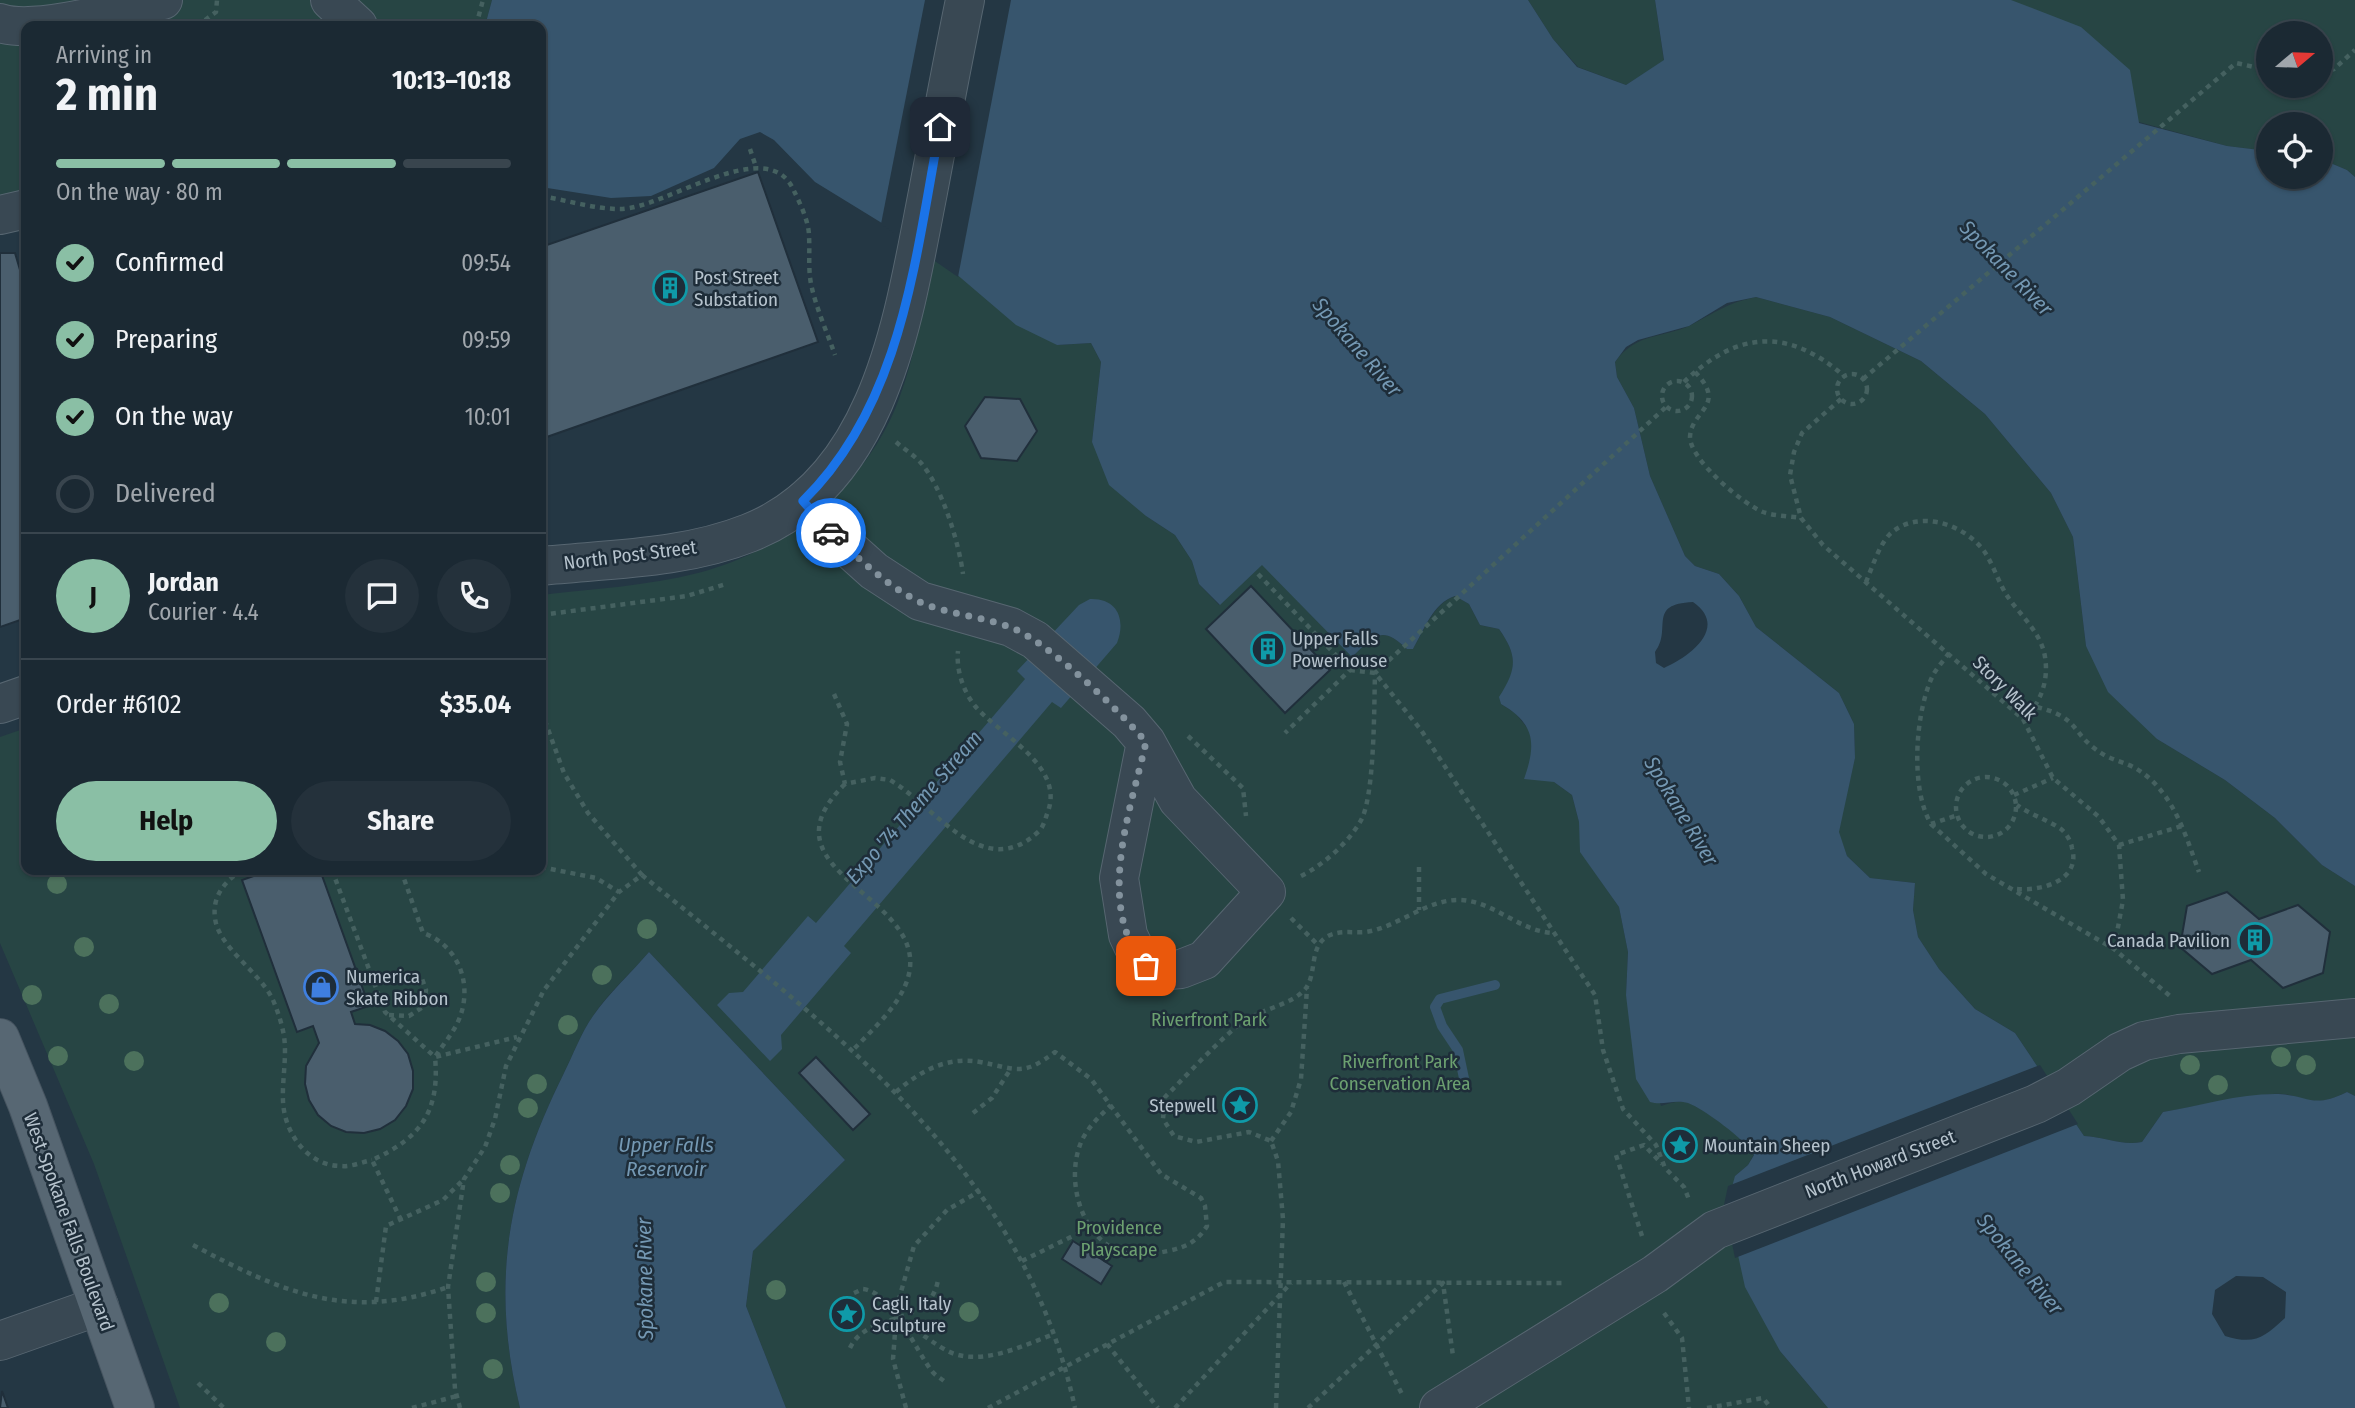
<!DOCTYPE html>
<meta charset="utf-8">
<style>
:root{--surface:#1b2933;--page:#24313b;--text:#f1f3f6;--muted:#a0a6ac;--line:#39454e;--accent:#8abfa5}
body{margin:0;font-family:"Fira Sans Condensed",sans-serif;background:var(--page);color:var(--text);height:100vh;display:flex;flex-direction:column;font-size:26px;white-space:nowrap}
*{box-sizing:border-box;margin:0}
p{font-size:23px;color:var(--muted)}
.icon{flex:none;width:38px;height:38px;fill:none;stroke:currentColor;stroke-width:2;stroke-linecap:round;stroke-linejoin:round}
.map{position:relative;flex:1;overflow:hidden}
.drawer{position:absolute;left:21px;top:21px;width:525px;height:854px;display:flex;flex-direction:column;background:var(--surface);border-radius:14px;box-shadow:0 2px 5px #0004,0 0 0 2px var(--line)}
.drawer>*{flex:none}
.needle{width:46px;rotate:71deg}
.controls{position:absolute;left:2256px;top:21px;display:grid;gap:14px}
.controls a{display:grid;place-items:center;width:77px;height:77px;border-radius:50%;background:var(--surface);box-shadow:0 2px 5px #0004,0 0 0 2px var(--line);font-size:35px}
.pin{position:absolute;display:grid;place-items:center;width:60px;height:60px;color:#fff;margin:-30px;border-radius:14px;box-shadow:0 4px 10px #0006}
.courier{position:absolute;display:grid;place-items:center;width:70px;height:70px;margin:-35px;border:5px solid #1a73e8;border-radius:50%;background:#fff;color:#222;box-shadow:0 2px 9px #0007}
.summary em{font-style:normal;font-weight:700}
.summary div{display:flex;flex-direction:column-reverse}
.summary{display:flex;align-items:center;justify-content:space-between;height:119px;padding:0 35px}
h1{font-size:46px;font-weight:700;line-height:52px}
.bar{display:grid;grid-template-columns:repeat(4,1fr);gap:10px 7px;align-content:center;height:84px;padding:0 35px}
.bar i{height:9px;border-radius:5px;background:var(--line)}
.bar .active{background:var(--accent)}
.bar p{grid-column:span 4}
.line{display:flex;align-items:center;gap:18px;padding:0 35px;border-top:2px solid var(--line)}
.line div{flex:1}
.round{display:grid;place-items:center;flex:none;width:74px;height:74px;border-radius:37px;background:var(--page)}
ol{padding:0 35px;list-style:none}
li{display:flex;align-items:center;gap:21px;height:77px}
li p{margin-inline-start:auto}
li .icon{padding:7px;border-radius:50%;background:var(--accent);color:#111;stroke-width:4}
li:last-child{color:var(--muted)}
li i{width:38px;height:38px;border:4px solid var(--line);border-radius:50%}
.primary-button{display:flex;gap:14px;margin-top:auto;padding:14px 35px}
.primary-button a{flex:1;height:80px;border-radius:42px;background:var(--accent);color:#111;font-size:28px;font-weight:700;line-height:80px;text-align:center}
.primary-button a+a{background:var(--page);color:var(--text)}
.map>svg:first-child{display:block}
.green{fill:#274544;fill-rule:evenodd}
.water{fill:#37556d;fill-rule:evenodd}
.pier{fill:#243744}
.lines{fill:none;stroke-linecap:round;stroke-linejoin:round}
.stream{stroke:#37556d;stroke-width:10}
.building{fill:#4a5e6d;stroke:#202f3b;stroke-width:2}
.minor-casing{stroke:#576671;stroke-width:40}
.major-casing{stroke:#465460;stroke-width:40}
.path{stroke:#456160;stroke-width:4.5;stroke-dasharray:5 5;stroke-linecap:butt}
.minor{stroke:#394853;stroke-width:38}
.major{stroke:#576773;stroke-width:38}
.tree{fill:#4c715c}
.done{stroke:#83929d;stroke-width:7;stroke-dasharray:0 12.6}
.route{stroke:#1a73e8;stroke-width:9}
.labels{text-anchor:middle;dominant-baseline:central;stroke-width:5;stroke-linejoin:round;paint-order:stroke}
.poi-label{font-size:19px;fill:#b6c3cd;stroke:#1e2d39;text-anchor:start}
.street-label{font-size:19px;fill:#b6c3cd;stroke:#1e2d39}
.park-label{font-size:19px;fill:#6ca070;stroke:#1e2d39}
.water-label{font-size:21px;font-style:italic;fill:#7498b3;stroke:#1e2d39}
</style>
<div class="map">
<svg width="2355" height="1408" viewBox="0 0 2355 1408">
<rect width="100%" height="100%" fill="#243744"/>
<!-- green -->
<g class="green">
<polygon points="0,0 492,0 485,26 26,26 26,195 0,199"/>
<polygon points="1528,0 1655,0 1664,61 1626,85 1578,67 1553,39"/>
<path d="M2011,0H2355V177L2347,170L2321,159L2320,124H2268V151L2227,146L2139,122ZM2268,33H2320V86H2268Z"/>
<path d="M934,255L1057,345L1091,343L1101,362L1092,442L1146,516L1175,535L1192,561L1199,584L1219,605L1262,564L1352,657C1374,636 1381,624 1407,649H1413C1424,630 1434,603 1455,596L1469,604L1480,625L1499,629C1518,656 1517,669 1500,697L1501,704L1515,713L1529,730L1534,752L1554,782L1572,795L1579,822L1581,852L1619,907L1628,952L1626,995L1661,1106C1670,1103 1680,1100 1689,1103C1705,1110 1746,1139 1754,1154L1748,1165L1735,1176L1780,1351L1828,1408H786L746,1306L753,1251L845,1160L649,952C631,973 608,993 593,1016C581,1033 573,1055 564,1073C507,1188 490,1283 520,1408H180L94,1164L0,943V737L26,728V870H541V595C593,589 647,586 698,573C785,551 868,484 899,399C916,353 924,302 934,255Z"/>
<path d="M1756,297L1830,317L1921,361L1985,414L2051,493L2073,537L2086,646L2157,739L2225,780L2275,818L2322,865L2355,886V1096L2347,1092C2307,1112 2305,1092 2273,1094C2236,1097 2199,1106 2163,1112L2142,1142C2122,1146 2105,1137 2084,1136L2015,1033L1975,1009L1939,969L1918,937L1913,910L1915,883L1870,878L1847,856L1838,832L1855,758L1854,724L1839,693L1756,627L1739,596L1719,574L1695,566L1685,556L1650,476L1634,408L1617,377L1615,362C1637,332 1661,339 1691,325C1716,312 1727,303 1756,297Z"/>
</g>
<!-- water -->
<g class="water">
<path d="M492,0H1528L1553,39L1577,67L1626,85L1664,60L1655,0H2011L2081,27L2130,70L2139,123L2227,146L2268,151V177H2320L2321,159L2347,170L2355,177V886L2322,865L2275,818L2225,780L2157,739L2108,692L2086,646L2073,537L2051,493L1985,414L1921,361L1830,317L1756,297L1727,303L1689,326L1638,340L1626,347L1615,362L1617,377L1634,408L1650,476L1685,556L1695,566L1719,574L1739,596L1756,627L1839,693L1854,724L1855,758L1839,832L1847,856L1870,878L1915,883L1913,910L1918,937L1939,969L1975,1009L2015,1033L2084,1136C2105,1137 2122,1146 2142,1142L2163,1112C2199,1106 2238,1094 2275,1094C2308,1094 2311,1110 2347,1092L2355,1096V1408H1828L1780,1351L1745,1287L1727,1205L1735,1176L1748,1165L1754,1155C1746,1140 1704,1109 1688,1103C1674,1099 1663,1106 1650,1102L1636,1079L1626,995L1628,952L1619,907L1580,852L1579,822L1572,795L1554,782L1524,779C1536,745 1536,724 1501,704L1499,697C1517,669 1518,656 1499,629L1480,625L1469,604L1455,596C1433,603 1424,630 1413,649H1407C1381,624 1374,636 1352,657L1262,565L1220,605L1199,584L1192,561L1175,535L1146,516L1109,485L1092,442L1101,362L1091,343L1057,345L1016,325L934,255L815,182L774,140L760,132L740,139L714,168L651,196L611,198L541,187V26H485ZM1693,602C1729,627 1690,657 1664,668L1656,663L1655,652C1673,629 1646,604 1693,602ZM2236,1276L2263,1277L2286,1292L2285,1318C2263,1338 2255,1345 2225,1336L2212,1314L2215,1290Z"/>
<path d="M1090,599C1118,598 1126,620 1117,643L1061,708L1052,702L844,946L851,953L781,1035L782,1049L770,1061L717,1005L729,993L743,992L808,916L816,923L1025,679L1017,671L1079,605Z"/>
<path d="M649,952L845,1160L753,1251L746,1306L786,1408H520C490,1283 507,1188 564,1073C573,1055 581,1033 593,1016C609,993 631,973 649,952Z"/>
</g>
<!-- pier -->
<g class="pier">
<polygon points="925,0 1011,0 958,277 881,224"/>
<polygon points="2040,1065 2078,1124 1735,1258 1724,1205 1728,1186"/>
</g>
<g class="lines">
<!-- stream -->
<polyline class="stream" points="1465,1083 1458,1050 1442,1026 1435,1007 1440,999 1495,985"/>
</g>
<!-- building -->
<g class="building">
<polygon points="758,172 818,342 541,439 541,247"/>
<polygon points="0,253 15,253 23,280 26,279 26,618 0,627"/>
<polygon points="985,397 1020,399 1037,431 1017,461 981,458 965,426"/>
<polygon points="1251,586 1330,670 1285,713 1206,629"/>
<polygon points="271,870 320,870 369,1006 351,1012 355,1024 370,1025 385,1031 398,1041 408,1054 413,1071 413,1089 406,1106 395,1120 380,1129 364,1133 346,1132 331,1126 318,1115 309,1100 305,1084 306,1066 319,1043 313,1026 297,1032 242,880"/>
<polygon points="2227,892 2259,919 2298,905 2330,932 2323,973 2283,988 2251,960 2212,974 2180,947 2187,906"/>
<polygon points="816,1057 870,1114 853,1130 799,1073"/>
<polygon points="1073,1241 1112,1266 1101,1284 1062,1259"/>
<polygon points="2,1391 8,1408 0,1408"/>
</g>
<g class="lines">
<!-- minor casing -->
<g class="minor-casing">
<g id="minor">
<polyline points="330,0 358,26"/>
<path d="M0,23C36,35 124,9 163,0"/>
<polyline points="0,215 26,209"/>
<polyline points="803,501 825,527 874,571 920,601 1011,627 1035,640 1129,722 1146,742 1178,800 1266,892 1204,960 1181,969 1158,971 1146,966 1138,956 1128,935 1119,878 1146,742"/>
<path d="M541,566C610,559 684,559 749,533C882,481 904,314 928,192C940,128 952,64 965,0"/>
<polyline points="0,704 26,695"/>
<polyline points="0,1341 99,1306"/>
<polyline points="1439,1408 1655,1274 1715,1230 2036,1104 2069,1087 2120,1052 2144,1041 2179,1034 2355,1018"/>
</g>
</g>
<!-- major casing -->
<g class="major-casing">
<polyline id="major" points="0,1038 28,1106 135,1408"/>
</g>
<!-- path -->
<g class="path">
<polyline points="197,26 216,12 217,0"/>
<polyline points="476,26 483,0"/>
<polyline points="2320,73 2334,69 2355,50"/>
<polyline points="750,149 756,167"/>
<path d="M541,196C566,200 594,209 620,209C665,209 769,131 794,191C800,203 809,222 809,236C810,253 808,267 811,284C816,308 827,332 835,355"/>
<path d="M1695,372C1728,406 1691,410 1690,437C1690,460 1743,504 1763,512C1774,516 1789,516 1801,518"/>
<circle cx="1852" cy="389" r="15"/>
<polyline points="1863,379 2236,63 2268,70"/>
<circle cx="1677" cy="396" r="15"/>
<path d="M1684,382C1737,331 1788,327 1844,376"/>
<polyline points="1841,399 1802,433 1794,452 1790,475 1801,518 1823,545 2023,719 2053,778 2099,817 2119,845 2123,900 2114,949"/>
<path d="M896,442C904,449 914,455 921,463C942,487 959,543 963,574"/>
<polyline points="1258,574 1350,670 1285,733"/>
<path d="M1866,582C1872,568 1879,545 1890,534C1917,509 1963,523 1984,551C1993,564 1998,581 2006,594C2018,613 2038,629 2044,652C2050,677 2042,703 2023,719"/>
<polyline points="541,615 687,596 726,584"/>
<path d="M1949,653C1944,660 1937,668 1933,675C1915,712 1910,789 1931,824L1958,815"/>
<polyline points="1350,670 1375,673 1421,730 1595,995 1603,1050 1623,1109 1656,1145 1665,1168 1684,1187 1690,1202"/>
<path d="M834,694L847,724L840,762L845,784L875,778L890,780C936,807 983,883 1038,832C1043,828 1045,820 1047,814C1067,766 999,735 975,706C963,691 956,669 958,651"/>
<path d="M2037,707C2081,718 2070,733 2101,753C2111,760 2125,762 2135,768C2173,790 2185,834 2199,872"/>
<polyline points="1188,736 1243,788 1246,816"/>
<circle cx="1986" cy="807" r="30"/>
<path d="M845,784C751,876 944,896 905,986C894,1011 870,1032 851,1052"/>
<polyline points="2014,795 2053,778"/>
<polyline points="1931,824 1986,874 2114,949 2170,996"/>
<polyline points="2119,845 2182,826"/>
<polyline points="541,867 596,878 619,892"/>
<polyline points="1419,867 1419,910"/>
<path d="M242,870C225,881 212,896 215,918C218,947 260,972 273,1000C278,1012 282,1024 284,1036C287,1057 282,1080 283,1101C284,1132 307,1166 341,1166C351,1167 362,1162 372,1160"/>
<polyline points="332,870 385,1012 435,1057 517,1037"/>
<path d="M401,870L423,933C456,944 472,980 461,1014C456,1030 444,1043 435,1057C440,1111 421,1138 372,1160L401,1220"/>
<polyline points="479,870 492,870"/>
<path d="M642,875C825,1025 1022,1162 1075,1408"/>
<path d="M1301,876C1323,865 1347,844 1360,822C1375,799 1374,704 1375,673L1666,407"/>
<path d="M2017,889C2043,891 2081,880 2072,848C2071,841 2066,833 2061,829C2048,820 2031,815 2017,805"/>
<polyline points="1291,918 1318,945"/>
<polyline points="389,1015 409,1016 423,1007 426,990 421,976"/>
<path d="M896,1092C920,1071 947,1056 980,1062C1017,1069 1022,1077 1055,1052L1091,1079L1161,1174L1201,1198L1205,1206L1207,1226C1197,1242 1186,1247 1168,1251C1157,1253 1146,1256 1135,1255C1083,1250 1062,1180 1083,1138C1090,1125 1100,1116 1111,1105"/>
<polyline points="973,1113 992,1098 1010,1070"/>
<polyline points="1271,1141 1291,1112 1301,1079 1307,988"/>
<polyline points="1642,1236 1616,1155 1644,1145 1662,1164"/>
<path d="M193,1245C282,1292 347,1322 448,1287"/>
<polyline points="1022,1261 1091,1227"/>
<polyline points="1344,1282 1403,1396"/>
<path d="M854,1293L863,1289C890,1291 916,1350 931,1370C935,1376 943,1379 947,1384"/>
<polyline points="376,1302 386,1226 443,1200 463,1180"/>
<polyline points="1664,1313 1682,1338 1689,1408"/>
<path d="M898,1320C918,1330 927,1339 944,1349C977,1369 1022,1346 1054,1334"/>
<polyline points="1107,1344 1158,1408"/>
<path d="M850,1348C868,1310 930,1328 938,1280"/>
<polyline points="198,1383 224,1408"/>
<polyline points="412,1408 457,1396"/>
<polyline points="460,1408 455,1389 448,1287 464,1179 485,1147 495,1119 506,1066 544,990 619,892 642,875 588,813 564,773 541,710"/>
<polyline points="906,1408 893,1359 897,1306 914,1246 947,1210 980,1191"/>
<polyline points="988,1408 1224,1282 1564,1283"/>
<polyline points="1175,1408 1291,1283"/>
<path d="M1276,1408L1283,1219L1278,1161L1271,1141L1249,1132L1196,1142L1174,1136L1163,1119L1165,1097C1190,1072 1214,1045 1241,1023C1260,1009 1293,1005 1306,988C1317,973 1309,946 1328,936C1340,930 1352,933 1365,932C1397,928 1426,899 1460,900C1494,901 1520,932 1554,933"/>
<polyline points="1308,1408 1443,1283 1453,1356"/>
<polyline points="1707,1408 1763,1398 1771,1408"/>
</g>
<!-- minor -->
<use href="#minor" class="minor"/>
<!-- major -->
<use href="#major" class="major"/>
</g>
<!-- trees -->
<g class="tree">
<circle cx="57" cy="884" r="10"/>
<circle cx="647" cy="929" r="10"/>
<circle cx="84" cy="947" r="10"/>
<circle cx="602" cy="975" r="10"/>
<circle cx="32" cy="995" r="10"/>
<circle cx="109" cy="1004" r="10"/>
<circle cx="568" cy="1025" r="10"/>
<circle cx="58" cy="1056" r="10"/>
<circle cx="2281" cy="1057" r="10"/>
<circle cx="134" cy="1061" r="10"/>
<circle cx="2190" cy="1065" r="10"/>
<circle cx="2306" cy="1065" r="10"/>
<circle cx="537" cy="1084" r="10"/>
<circle cx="2218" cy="1085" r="10"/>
<circle cx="528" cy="1108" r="10"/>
<circle cx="510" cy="1165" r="10"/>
<circle cx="500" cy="1193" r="10"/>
<circle cx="486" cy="1282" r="10"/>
<circle cx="776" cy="1290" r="10"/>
<circle cx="219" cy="1303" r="10"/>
<circle cx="969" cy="1312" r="10"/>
<circle cx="486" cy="1313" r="10"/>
<circle cx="276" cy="1342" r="10"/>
<circle cx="493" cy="1369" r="10"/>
</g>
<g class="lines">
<!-- done -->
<path class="done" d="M831,533C858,557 886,586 920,602C949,615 983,616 1012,628C1048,642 1120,711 1146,742C1131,809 1094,907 1146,966"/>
<!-- route -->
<path class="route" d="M831,533L803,501C903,403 915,258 940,127"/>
</g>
<!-- icons -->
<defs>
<g id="building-ring" transform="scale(1.75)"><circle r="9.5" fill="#1e2d39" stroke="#0f9aa8" stroke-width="1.5"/><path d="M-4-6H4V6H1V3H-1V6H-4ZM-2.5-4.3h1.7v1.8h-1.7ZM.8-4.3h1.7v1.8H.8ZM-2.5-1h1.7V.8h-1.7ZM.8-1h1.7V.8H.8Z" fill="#0f9aa8"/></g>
<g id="shop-ring" transform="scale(1.75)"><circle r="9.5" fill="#1e2d39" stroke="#3f7fe0" stroke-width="1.5"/><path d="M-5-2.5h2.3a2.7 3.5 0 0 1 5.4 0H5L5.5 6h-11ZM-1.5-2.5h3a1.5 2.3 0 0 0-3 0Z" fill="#3f7fe0"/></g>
<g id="sight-ring" transform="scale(1.75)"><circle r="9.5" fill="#1e2d39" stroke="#0f9aa8" stroke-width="1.5"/><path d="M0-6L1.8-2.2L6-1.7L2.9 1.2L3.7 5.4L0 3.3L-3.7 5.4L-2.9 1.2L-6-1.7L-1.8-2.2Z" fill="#0f9aa8"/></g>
</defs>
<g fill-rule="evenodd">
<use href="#building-ring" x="670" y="288"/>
<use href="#building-ring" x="1268" y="649"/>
<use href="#building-ring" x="2255" y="940"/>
<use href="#shop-ring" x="321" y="987"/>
<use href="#sight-ring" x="1240" y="1105"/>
<use href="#sight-ring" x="1680" y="1145"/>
<use href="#sight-ring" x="847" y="1314"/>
</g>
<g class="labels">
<!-- poi labels -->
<g class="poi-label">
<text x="694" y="277">Post Street<tspan x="694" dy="22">Substation</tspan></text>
<text x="1292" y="638">Upper Falls<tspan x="1292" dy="22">Powerhouse</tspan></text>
<text x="2230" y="940" text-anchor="end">Canada Pavilion</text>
<text x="346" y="976">Numerica<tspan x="346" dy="22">Skate Ribbon</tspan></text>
<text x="1216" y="1105" text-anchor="end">Stepwell</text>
<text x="1704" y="1145">Mountain Sheep</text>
<text x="872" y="1303">Cagli, Italy<tspan x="872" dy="22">Sculpture</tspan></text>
</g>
<!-- street labels -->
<g class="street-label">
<text transform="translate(630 555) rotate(-7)">North Post Street</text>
<text transform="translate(2005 688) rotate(45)">Story Walk</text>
<text transform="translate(1880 1164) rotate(-21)">North Howard Street</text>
<text transform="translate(69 1222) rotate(70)">West Spokane Falls Boulevard</text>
</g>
<!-- park labels -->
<g class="park-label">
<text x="1209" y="1019">Riverfront Park</text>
<text x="1400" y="1061">Riverfront Park<tspan x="1400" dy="22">Conservation Area</tspan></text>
<text x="1119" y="1227">Providence<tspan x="1119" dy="22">Playscape</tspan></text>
</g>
<!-- water labels -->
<g class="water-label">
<text transform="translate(2006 268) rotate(46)">Spokane River</text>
<text transform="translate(1357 347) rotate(49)">Spokane River</text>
<text transform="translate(914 807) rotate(-49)">Expo '74 Theme Stream</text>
<text transform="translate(1681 811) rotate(59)">Spokane River</text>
<text x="666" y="1145">Upper Falls<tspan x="666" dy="24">Reservoir</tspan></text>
<text transform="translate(2020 1264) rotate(51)">Spokane River</text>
<text transform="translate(645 1279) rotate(-91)">Spokane River</text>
</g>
</g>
</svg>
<div class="controls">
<a><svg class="needle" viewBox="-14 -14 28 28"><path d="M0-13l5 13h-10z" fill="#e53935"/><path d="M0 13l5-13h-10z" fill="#a0a6ac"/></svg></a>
<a><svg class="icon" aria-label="locate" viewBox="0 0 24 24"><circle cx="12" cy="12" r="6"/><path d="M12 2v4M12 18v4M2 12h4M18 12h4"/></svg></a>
</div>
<div class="pin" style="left:1146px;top:966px;background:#ea580c"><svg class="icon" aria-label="bag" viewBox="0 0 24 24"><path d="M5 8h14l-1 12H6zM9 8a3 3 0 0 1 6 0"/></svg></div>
<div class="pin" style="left:940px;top:127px;background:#1f2937"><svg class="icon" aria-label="home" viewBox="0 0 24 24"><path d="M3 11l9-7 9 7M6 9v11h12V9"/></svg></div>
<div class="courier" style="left:831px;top:533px"><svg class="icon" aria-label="car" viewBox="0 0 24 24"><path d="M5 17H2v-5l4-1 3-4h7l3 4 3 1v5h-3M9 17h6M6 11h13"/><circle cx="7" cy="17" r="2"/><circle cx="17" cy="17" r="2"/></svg></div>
<section class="drawer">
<div class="summary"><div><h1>2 min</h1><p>Arriving in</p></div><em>10:13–10:18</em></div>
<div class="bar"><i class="active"></i><i class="active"></i><i class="active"></i><i></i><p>On the way · 80 m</p></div>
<ol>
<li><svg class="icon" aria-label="check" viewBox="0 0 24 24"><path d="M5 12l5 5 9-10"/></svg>Confirmed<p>09:54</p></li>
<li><svg class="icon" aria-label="check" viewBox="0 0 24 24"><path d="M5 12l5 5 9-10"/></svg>Preparing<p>09:59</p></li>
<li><svg class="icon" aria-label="check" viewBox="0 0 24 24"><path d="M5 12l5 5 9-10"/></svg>On the way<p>10:01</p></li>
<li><i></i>Delivered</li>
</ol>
<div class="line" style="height:126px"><b class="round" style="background:var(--accent);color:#111">J</b><div><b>Jordan</b><p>Courier · 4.4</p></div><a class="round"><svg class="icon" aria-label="chat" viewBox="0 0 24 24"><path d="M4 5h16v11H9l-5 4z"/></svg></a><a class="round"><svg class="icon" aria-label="phone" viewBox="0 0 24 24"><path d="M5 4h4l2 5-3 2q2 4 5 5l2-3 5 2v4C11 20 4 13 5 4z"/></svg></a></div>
<div class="line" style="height:91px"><div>Order #6102</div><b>$35.04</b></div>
<div class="primary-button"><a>Help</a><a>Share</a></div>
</section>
</div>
